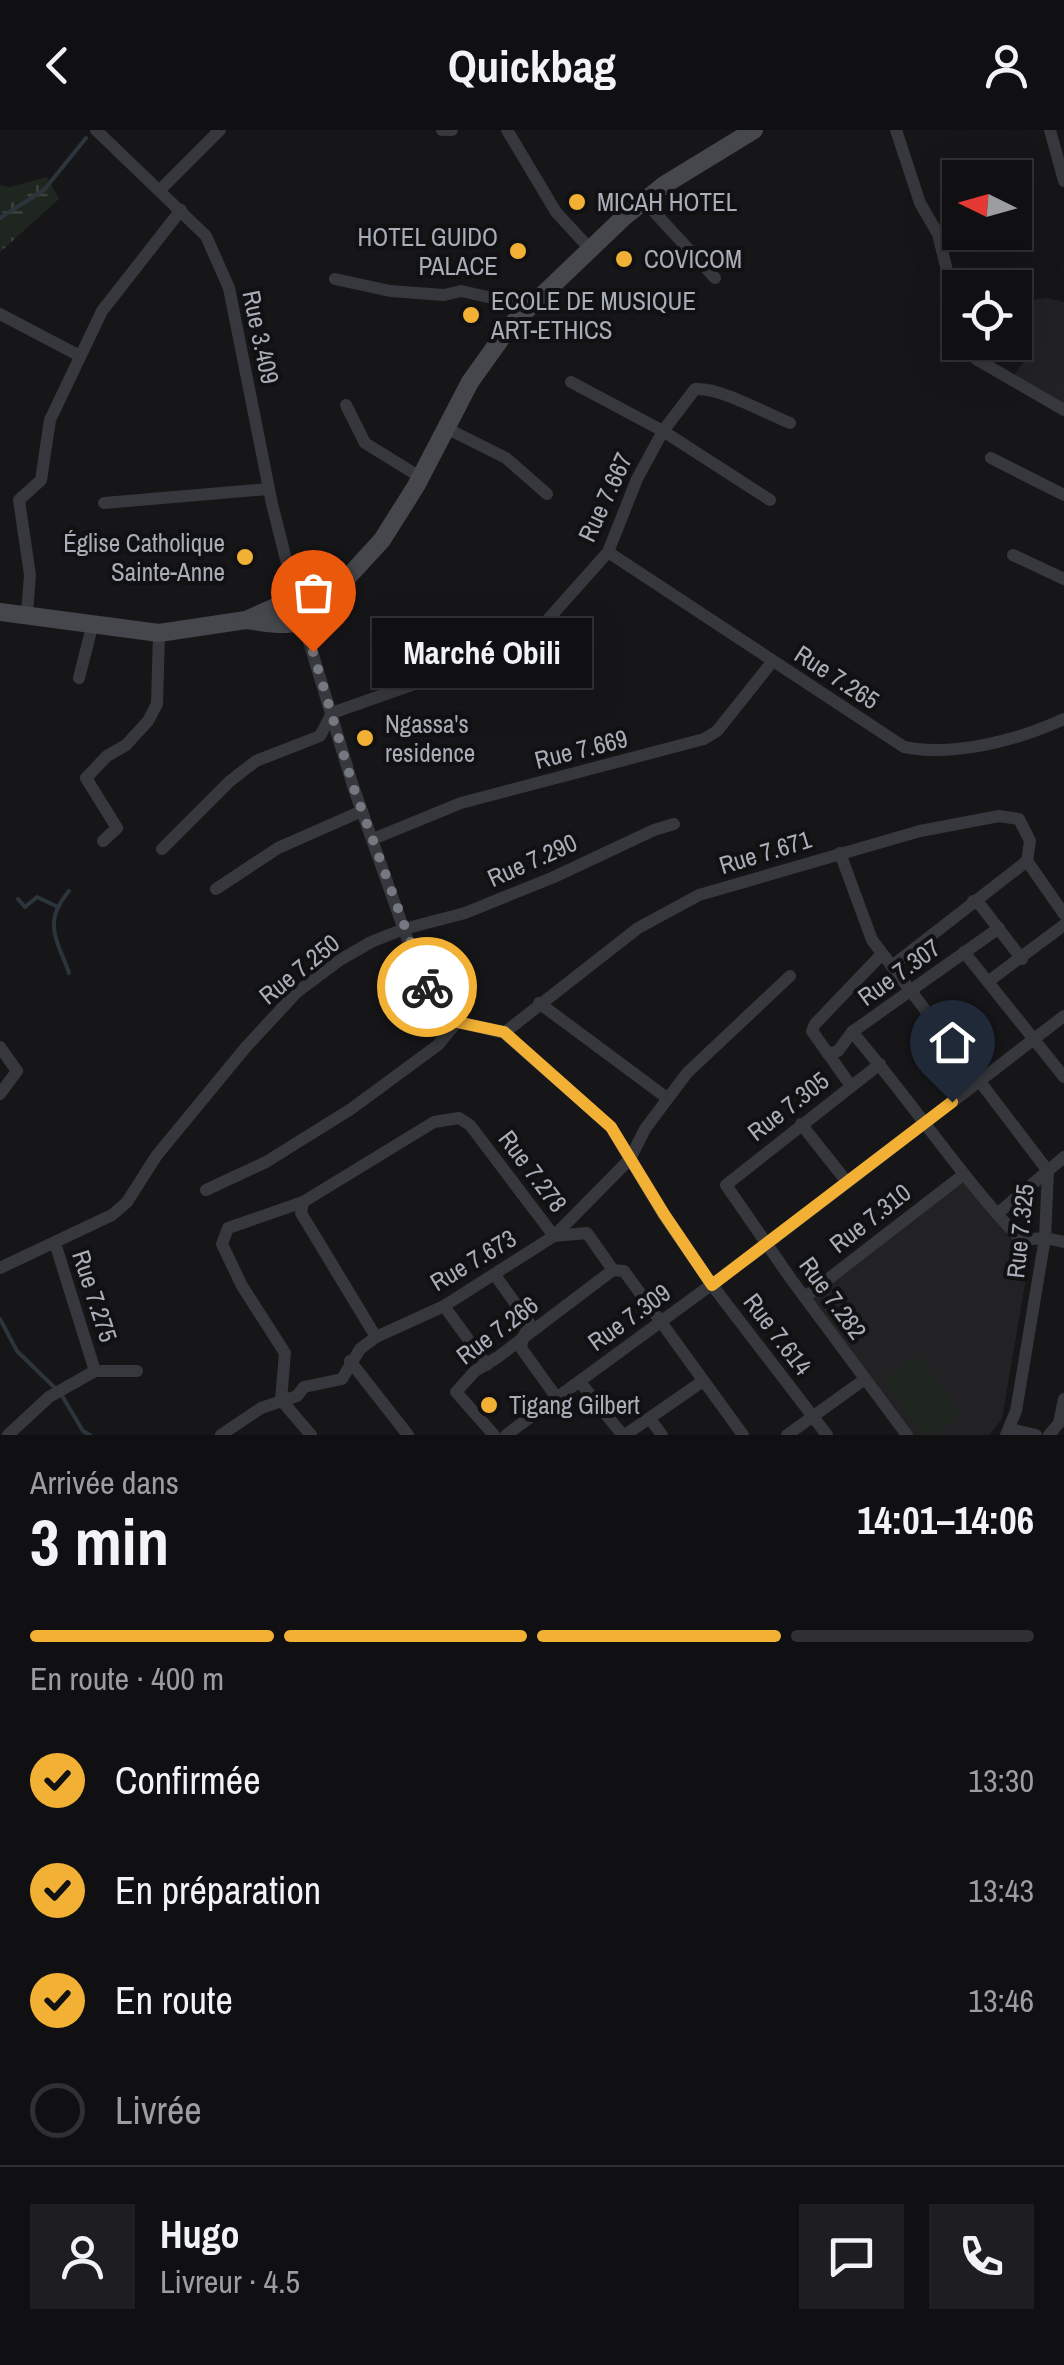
<!DOCTYPE html>
<html lang="fr">
<meta charset="utf-8">
<style>
:root{--surface:#101012;--page:#1e1e20;--text:#f1f3f6;--muted:#9c9d9f;--line:#303032;--accent:#f2b134}
body{margin:0;font-family:"Archivo Narrow",sans-serif;background:var(--page);color:var(--text);height:100vh;display:flex;flex-direction:column;font-size:38px;white-space:nowrap}
*{box-sizing:border-box;margin:0}
p{font-size:32px;color:var(--muted)}
.icon{flex:none;width:55px;height:55px;fill:none;stroke:currentColor;stroke-width:2;stroke-linecap:round;stroke-linejoin:round}
.map{position:relative;height:1305px;overflow:hidden}
.side{display:flex;flex-direction:column;background:var(--surface);flex:1}
.side>*{flex:none}
.needle{width:65px;rotate:275deg}
.tools{position:absolute;left:942px;top:30px;display:grid;gap:20px}
.tools a{display:grid;place-items:center;width:90px;height:90px;border-radius:0px;background:var(--surface);box-shadow:0 10px 40px #0002,0 0 0 2px var(--line);font-size:50px}
.pin{position:absolute;display:grid;place-items:center;width:85px;height:85px;color:#fff;margin:-102px -42px;border-radius:50% 50% 50% 0;rotate:-45deg;box-shadow:0 0 10px #0007}
.pin .icon{rotate:45deg}
.courier{position:absolute;display:grid;place-items:center;width:100px;height:100px;margin:-50px;border:8px solid #f2b134;border-radius:50%;background:#fff;color:#222;box-shadow:0 2px 12px #0007}
.bubble{position:absolute;height:70px;border-radius:0px;background:var(--surface);box-shadow:0 10px 40px #0002,0 0 0 2px var(--line);font-size:32px;font-weight:800;line-height:70px;text-align:center}
.head em{font-style:normal;font-weight:800}
.head div{display:flex;flex-direction:column-reverse}
.head{display:flex;align-items:center;justify-content:space-between;height:170px;padding:0 30px}
h1{font-size:65px;font-weight:800;line-height:75px}
.bar{display:grid;grid-template-columns:repeat(4,1fr);gap:15px 10px;align-content:center;height:120px;padding:0 30px}
.bar i{height:12px;border-radius:8px;background:var(--line)}
.bar .on{background:var(--accent)}
.bar p{grid-column:span 4}
.line{display:flex;align-items:center;gap:25px;padding:0 30px;border-top:2px solid var(--line)}
.line div{flex:1}
.round{display:grid;place-items:center;flex:none;width:105px;height:105px;border-radius:0px;background:var(--page)}
ol{padding:0 30px;list-style:none}
li{display:flex;align-items:center;gap:30px;height:110px}
li p{margin-inline-start:auto}
li .icon{padding:10px;border-radius:50%;background:var(--accent);color:#111;stroke-width:4}
li:last-child{color:var(--muted)}
li i{width:55px;height:55px;border:5px solid var(--line);border-radius:50%}
header{display:flex;justify-content:space-between;align-items:center;height:130px;padding:0 30px;background:var(--surface);font-size:45px;font-weight:800}
.map>svg:first-child{display:block}
.built{fill:#222225}
.grass{fill:#1e261f}
.wetland{fill:url(#wetland-marsh)}
.lines{fill:none;stroke-linecap:round;stroke-linejoin:round}
.stream{stroke:#2c353c;stroke-width:4}
.minor{stroke:#37383d;stroke-width:12}
.secondary{stroke:#45474d;stroke-width:18}
.done{stroke:#757880;stroke-width:10;stroke-dasharray:0 18}
.route{stroke:#f2b134;stroke-width:12}
.poi-dot{fill:#f2b134;stroke:#111113;stroke-width:4}
.labels{text-anchor:middle;dominant-baseline:central;stroke-width:8;stroke-linejoin:round;paint-order:stroke}
.poi-label{font-size:25px;fill:#a8adb8;stroke:#111113;text-anchor:start}
.street-label{font-size:25px;fill:#a8adb8;stroke:#111113}
</style>
<header><svg class="icon" aria-label="back" viewBox="0 0 24 24"><path d="M15 5l-7 7 7 7"/></svg>Quickbag<svg class="icon" aria-label="person" viewBox="0 0 24 24"><circle cx="12" cy="8" r="4"/><path d="M4 21q1-7 8-7t8 7"/></svg></header>
<div class="map">
<svg width="1064" height="1305" viewBox="0 0 1064 1305">
<defs>
<pattern id="wetland-marsh" width="20" height="14" patternUnits="userSpaceOnUse" patternTransform="scale(2.5)"><rect width="20" height="14" fill="#1e261f"/><path d="M1 5h8M5 5V1M11 12h8M15 12V8" fill="none" stroke="#3c433d"/></pattern>
</defs>
<rect width="100%" height="100%" fill="#161618"/>
<!-- built -->
<g class="built">
<polygon points="1047,168 1064,172 1064,275 1012,248 1034,216 1031,170"/>
<polygon points="964,1052 1029,1131 1002,1289 989,1305 911,1305 810,1169"/>
</g>
<!-- grass -->
<polygon class="grass" points="919,1225 961,1285 934,1305 923,1305 883,1249"/>
<!-- wetland -->
<polygon class="wetland" points="47,47 59,69 0,122 0,55 10,57"/>
<g class="lines">
<!-- stream -->
<g class="stream">
<polyline points="0,88 44,60 86,8"/>
<path d="M69,761C42,793 57,809 69,843"/>
<polyline points="18,769 25,777 37,767 56,776"/>
<polyline points="0,1189 17,1221 55,1258"/>
<polyline points="61,1264 83,1301 90,1305"/>
</g>
<!-- minor -->
<g class="minor">
<polyline points="96,0 206,106 229,158 272,374 296,469 353,656 419,842 444,882 457,892 504,903 611,997 663,1084 712,1155 827,1305"/>
<polyline points="442,0 452,0"/>
<polyline points="507,0 556,82 590,119"/>
<polyline points="896,0 920,73 938,104 960,193"/>
<polyline points="1050,0 1064,51"/>
<polyline points="160,60 220,0"/>
<polyline points="645,72 715,148"/>
<polyline points="335,149 390,161 444,165 461,161 528,176"/>
<polyline points="0,184 80,226"/>
<polyline points="967,212 976,229 1064,280"/>
<polyline points="571,252 663,301 770,370"/>
<polyline points="346,275 365,313 420,347"/>
<polyline points="446,298 506,328 547,364"/>
<polyline points="991,328 1064,365"/>
<polyline points="104,373 269,359"/>
<path d="M608,422L904,617C954,627 1019,610 1064,589"/>
<polyline points="1013,425 1064,449"/>
<polyline points="27,483 30,445 19,370 41,350 50,290 102,181 181,80"/>
<polyline points="79,548 93,493"/>
<polyline points="373,709 461,673 704,609 717,601 772,532"/>
<polyline points="103,711 117,698 86,648 107,626 126,615 148,591 157,574 159,503"/>
<path d="M162,719L230,651L256,631L320,606L332,583L480,531L517,514L544,494L608,422L637,349L663,301L695,259C720,257 765,283 790,293"/>
<polyline points="840,723 872,810 1048,1041 1045,1108 1016,1281 1006,1305"/>
<polyline points="1027,731 1064,784"/>
<polyline points="216,759 278,718 362,681"/>
<polyline points="973,771 981,776 1022,829"/>
<polyline points="964,822 1064,947"/>
<polyline points="989,851 1064,795"/>
<polyline points="539,873 667,968"/>
<path d="M852,902C911,970 959,1045 1021,1110L1045,1108L1064,1112"/>
<polyline points="504,903 638,798 699,765 920,701 999,686 1019,689 1030,711 1027,731 892,836"/>
<polyline points="0,917 17,941 0,964"/>
<polyline points="828,924 838,921 852,902 999,798"/>
<polyline points="880,934 726,1055 791,1149 907,1305"/>
<polyline points="851,956 812,901 815,894 882,824"/>
<polyline points="801,994 847,1052"/>
<polyline points="206,1060 266,1032 351,979 438,915 457,892"/>
<polyline points="303,1072 301,1083 376,1207"/>
<polyline points="997,1084 1064,1027"/>
<polyline points="0,1138 112,1085 127,1072 157,1025 246,917 297,862 340,830 371,812 404,799 465,783 554,747 654,700 674,694"/>
<polyline points="495,1145 530,1194 523,1207 521,1218 557,1268"/>
<polyline points="805,1167 963,1045"/>
<polyline points="444,1176 487,1235"/>
<polyline points="350,1231 408,1305"/>
<polyline points="95,1241 137,1241"/>
<polyline points="580,1252 621,1303 626,1304"/>
<polyline points="650,1289 662,1305"/>
<polyline points="1010,1299 1036,1305"/>
<polyline points="8,1305 49,1267 95,1241 55,1113"/>
<polyline points="221,1305 261,1278 297,1266 304,1257 342,1249 360,1219 376,1207 444,1176 554,1106 630,1029 645,999 687,943 790,846"/>
<polyline points="311,1305 281,1270 285,1223 242,1156 222,1114 228,1098 303,1072 434,992 459,988 470,995 554,1106 587,1103 613,1140 624,1141 743,1305"/>
<polyline points="494,1305 456,1262 475,1241 498,1227 613,1140"/>
<polyline points="506,1305 767,1114 1064,886"/>
<polyline points="625,1305 703,1251"/>
<polyline points="787,1305 865,1249"/>
<polyline points="1049,1305 1059,1293 1064,1269"/>
</g>
<!-- secondary -->
<g class="secondary">
<polyline points="0,482 159,503 246,490 343,447"/>
<path d="M246,490C270,493 294,500 314,484L382,410L416,356L470,252L510,196L624,87L664,55L754,0"/>
</g>
</g>
<g class="lines">
<!-- done -->
<polyline class="done" points="313,522 353,656 427,857"/>
<!-- route -->
<polyline class="route" points="427,857 444,882 457,892 504,902 611,997 664,1084 712,1155 952,972"/>
</g>
<!-- markers -->
<g class="poi-dot">
<circle cx="577" cy="72" r="10"/>
<circle cx="518" cy="121" r="10"/>
<circle cx="624" cy="129" r="10"/>
<circle cx="471" cy="185" r="10"/>
<circle cx="245" cy="427" r="10"/>
<circle cx="365" cy="608" r="10"/>
<circle cx="489" cy="1275" r="10"/>
</g>
<g class="labels">
<!-- poi labels -->
<g class="poi-label">
<text x="597" y="72">MICAH HOTEL</text>
<text x="498" y="107" text-anchor="end">HOTEL GUIDO<tspan x="498" dy="29">PALACE</tspan></text>
<text x="644" y="129">COVICOM</text>
<text x="491" y="171">ECOLE DE MUSIQUE<tspan x="491" dy="29">ART-ETHICS</tspan></text>
<text x="225" y="413" text-anchor="end">Église Catholique<tspan x="225" dy="29">Sainte-Anne</tspan></text>
<text x="385" y="594">Ngassa's<tspan x="385" dy="29">residence</tspan></text>
<text x="509" y="1275">Tigang Gilbert</text>
</g>
<!-- street labels -->
<g class="street-label">
<text transform="translate(261 207) rotate(78)">Rue 3.409</text>
<text transform="translate(605 367) rotate(-65)">Rue 7.667</text>
<text transform="translate(837 547) rotate(33)">Rue 7.265</text>
<text transform="translate(581 619) rotate(-14)">Rue 7.669</text>
<text transform="translate(765 722) rotate(-17)">Rue 7.671</text>
<text transform="translate(532 730) rotate(-24)">Rue 7.290</text>
<text transform="translate(299 839) rotate(-39)">Rue 7.250</text>
<text transform="translate(899 842) rotate(-36)">Rue 7.307</text>
<text transform="translate(788 976) rotate(-38)">Rue 7.305</text>
<text transform="translate(533 1041) rotate(53)">Rue 7.278</text>
<text transform="translate(870 1088) rotate(-38)">Rue 7.310</text>
<text transform="translate(1020 1101) rotate(-84)">Rue 7.325</text>
<text transform="translate(473 1130) rotate(-31)">Rue 7.673</text>
<text transform="translate(95 1166) rotate(72)">Rue 7.275</text>
<text transform="translate(833 1168) rotate(54)">Rue 7.282</text>
<text transform="translate(629 1187) rotate(-36)">Rue 7.309</text>
<text transform="translate(497 1200) rotate(-37)">Rue 7.266</text>
<text transform="translate(778 1204) rotate(53)">Rue 7.614</text>
</g>
</g>
</svg>
<div class="tools">
<a><svg class="needle" viewBox="-14 -14 28 28"><path d="M0-13l5 13h-10z" fill="#e53935"/><path d="M0 13l5-13h-10z" fill="#9c9d9f"/></svg></a>
<a><svg class="icon" aria-label="locate" viewBox="0 0 24 24"><circle cx="12" cy="12" r="6"/><path d="M12 2v4M12 18v4M2 12h4M18 12h4"/></svg></a>
</div>
<div class="pin" style="left:313px;top:522px;background:#ea580c"><svg class="icon" aria-label="bag" viewBox="0 0 24 24"><path d="M5 8h14l-1 12H6zM9 8a3 3 0 0 1 6 0"/></svg></div>
<div class="pin" style="left:952px;top:972px;background:#1f2937"><svg class="icon" aria-label="home" viewBox="0 0 24 24"><path d="M3 11l9-7 9 7M6 9v11h12V9"/></svg></div>
<div class="courier" style="left:427px;top:857px"><svg class="icon" aria-label="bike" viewBox="0 0 24 24"><circle cx="6" cy="16" r="4"/><circle cx="18" cy="16" r="4"/><path d="M6 16l4-8h5l3 8M10 8l3 8H6M13 5h3"/></svg></div>
<div class="bubble" style="left:372px;top:488px;width:220px">Marché Obili</div>
</div>
<section class="side">
<div class="head"><div><h1>3 min</h1><p>Arrivée dans</p></div><em>14:01–14:06</em></div>
<div class="bar"><i class="on"></i><i class="on"></i><i class="on"></i><i></i><p>En route · 400 m</p></div>
<ol>
<li><svg class="icon" aria-label="check" viewBox="0 0 24 24"><path d="M5 12l5 5 9-10"/></svg>Confirmée<p>13:30</p></li>
<li><svg class="icon" aria-label="check" viewBox="0 0 24 24"><path d="M5 12l5 5 9-10"/></svg>En préparation<p>13:43</p></li>
<li><svg class="icon" aria-label="check" viewBox="0 0 24 24"><path d="M5 12l5 5 9-10"/></svg>En route<p>13:46</p></li>
<li><i></i>Livrée</li>
</ol>
<div class="line" style="height:180px"><a class="round"><svg class="icon" aria-label="person" viewBox="0 0 24 24"><circle cx="12" cy="8" r="4"/><path d="M4 21q1-7 8-7t8 7"/></svg></a><div><b>Hugo</b><p>Livreur · 4.5</p></div><a class="round"><svg class="icon" aria-label="chat" viewBox="0 0 24 24"><path d="M4 5h16v11H9l-5 4z"/></svg></a><a class="round"><svg class="icon" aria-label="phone" viewBox="0 0 24 24"><path d="M5 4h4l2 5-3 2q2 4 5 5l2-3 5 2v4C11 20 4 13 5 4z"/></svg></a></div>
</section>
